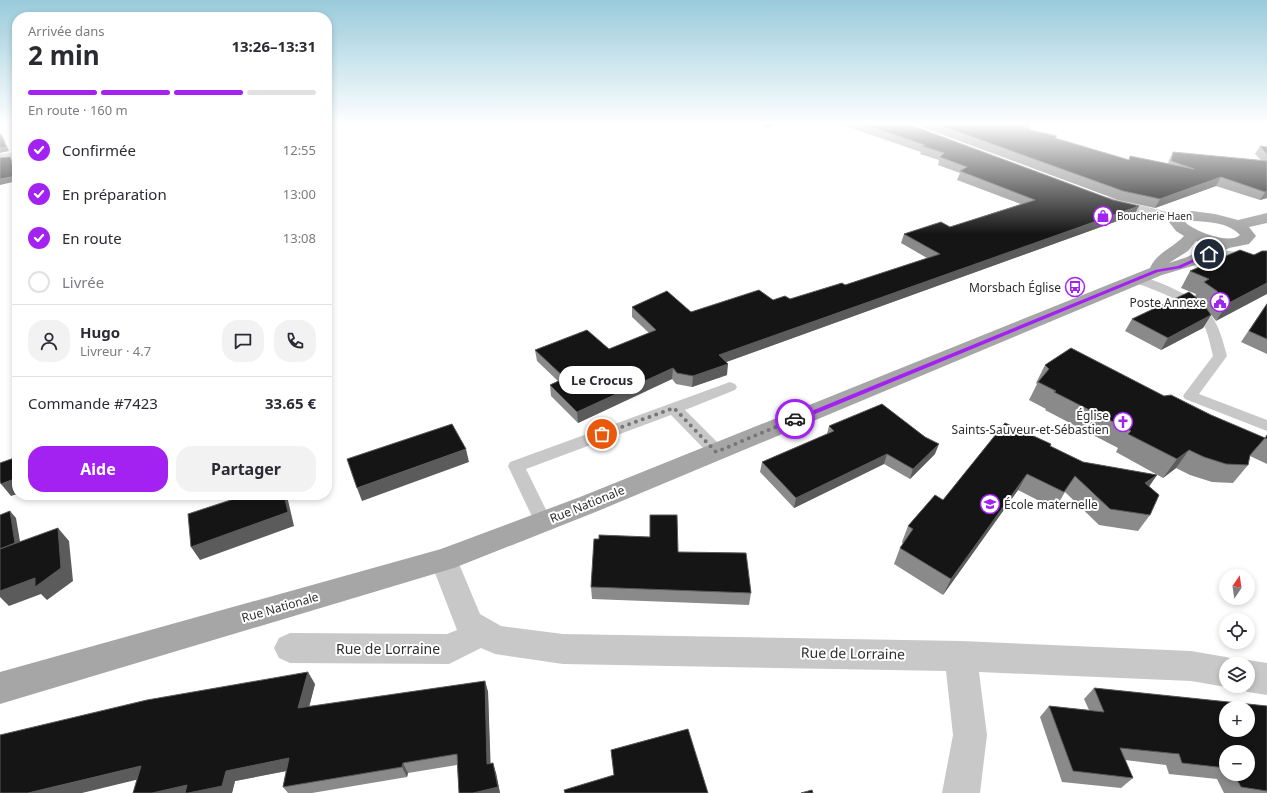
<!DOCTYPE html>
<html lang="fr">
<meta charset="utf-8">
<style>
:root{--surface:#fff;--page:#f2f2f3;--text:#2b2b33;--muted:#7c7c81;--line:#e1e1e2;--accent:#a322f2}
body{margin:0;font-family:"Noto Sans",sans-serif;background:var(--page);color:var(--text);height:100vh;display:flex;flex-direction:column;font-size:15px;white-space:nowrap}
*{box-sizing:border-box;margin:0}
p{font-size:13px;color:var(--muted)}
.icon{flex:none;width:22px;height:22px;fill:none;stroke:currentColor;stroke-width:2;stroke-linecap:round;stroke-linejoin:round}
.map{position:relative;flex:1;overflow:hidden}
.details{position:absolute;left:12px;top:12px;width:320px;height:488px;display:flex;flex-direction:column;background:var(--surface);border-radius:16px;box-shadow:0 2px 6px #0003}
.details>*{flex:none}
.needle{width:26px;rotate:13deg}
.controls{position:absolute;left:1219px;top:569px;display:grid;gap:8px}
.controls a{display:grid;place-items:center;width:36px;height:36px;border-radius:50%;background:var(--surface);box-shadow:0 2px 6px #0003;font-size:20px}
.pin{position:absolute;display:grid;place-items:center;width:34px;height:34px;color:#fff;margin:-17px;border:2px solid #fff;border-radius:50%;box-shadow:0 1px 4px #0007}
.courier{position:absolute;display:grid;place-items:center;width:40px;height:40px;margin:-20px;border:3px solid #a322f2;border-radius:50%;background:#fff;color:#222;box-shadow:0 1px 5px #0007}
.bubble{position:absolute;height:28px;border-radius:14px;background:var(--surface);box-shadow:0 2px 6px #0003;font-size:13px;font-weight:700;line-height:28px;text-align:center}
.summary em{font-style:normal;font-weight:700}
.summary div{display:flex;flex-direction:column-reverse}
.summary{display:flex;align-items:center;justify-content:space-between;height:68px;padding:0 16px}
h1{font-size:26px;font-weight:700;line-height:30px}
.bar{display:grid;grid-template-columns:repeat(4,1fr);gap:6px 4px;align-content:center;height:48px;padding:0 16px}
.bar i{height:5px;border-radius:3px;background:var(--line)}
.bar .active{background:var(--accent)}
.bar p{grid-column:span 4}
.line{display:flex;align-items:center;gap:10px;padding:0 16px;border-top:1px solid var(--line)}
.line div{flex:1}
.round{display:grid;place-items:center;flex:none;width:42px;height:42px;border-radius:16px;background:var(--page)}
ol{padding:0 16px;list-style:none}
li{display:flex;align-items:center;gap:12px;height:44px}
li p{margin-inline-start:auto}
li .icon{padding:4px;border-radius:50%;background:var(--accent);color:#fff;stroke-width:4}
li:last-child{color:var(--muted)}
li i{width:22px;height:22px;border:2px solid var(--line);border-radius:50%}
.action{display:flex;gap:8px;margin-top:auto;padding:8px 16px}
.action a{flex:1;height:46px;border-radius:16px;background:var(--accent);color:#fff;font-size:16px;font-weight:700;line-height:46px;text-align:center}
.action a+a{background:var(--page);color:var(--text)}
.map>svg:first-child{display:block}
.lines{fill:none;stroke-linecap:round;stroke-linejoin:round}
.lane{fill:#c8c8c8;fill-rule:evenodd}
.street{fill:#c8c8c8;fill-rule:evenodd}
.primary{fill:#a6a6a6;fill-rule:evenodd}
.wall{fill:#8a8a8a;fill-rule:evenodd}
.shaded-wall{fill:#5b5b5b}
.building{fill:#151515;stroke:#5b5b5b;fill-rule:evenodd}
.route{fill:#a322f2}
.done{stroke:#777;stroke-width:4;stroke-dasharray:0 7.2}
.labels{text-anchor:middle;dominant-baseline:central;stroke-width:4;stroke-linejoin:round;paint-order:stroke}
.far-poi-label{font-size:10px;fill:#2e2e2e;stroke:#fff;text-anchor:start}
.poi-label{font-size:12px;fill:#2e2e2e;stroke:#fff;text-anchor:end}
.street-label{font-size:12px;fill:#2e2e2e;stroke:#fff}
.near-street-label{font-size:14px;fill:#2e2e2e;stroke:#fff}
</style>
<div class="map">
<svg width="1267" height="793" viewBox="0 0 1267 793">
<rect width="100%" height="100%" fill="#fff"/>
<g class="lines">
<!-- lane -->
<g class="lane">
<path d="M1138,275C1159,281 1199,298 1211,315C1220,328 1223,342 1227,356L1199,394L1267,420V431L1185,399L1183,396L1185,393L1213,356C1210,344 1208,331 1201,320C1190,301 1153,290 1134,282L1132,279L1134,276Z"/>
<polygon points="730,382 735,384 737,387 735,390 685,410 722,447 724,451 722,455 716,457 710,455 671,415 526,469 552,522 549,527 543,529 537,527 508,466 510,462"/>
</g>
<!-- street -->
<g class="street">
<polygon points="17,152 17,160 0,162 0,154"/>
<polygon points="1108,197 1184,216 1187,219 1184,222 1179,224 1103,204 1101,201 1103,198"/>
<path d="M1209,249C1227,250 1244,253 1262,257L1264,261L1262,265L1256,266L1203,258L1201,254L1203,250Z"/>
<polygon points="444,548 454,552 480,614 501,626 563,634 961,641 1191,651 1226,657 1238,661 1239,664 1226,664 1226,686 1230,686 1226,687 1191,681 979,672 987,735 980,793 942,793 953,735 946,671 563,664 495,654 481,648 449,664 290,663 279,658 274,648 279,638 290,633 447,634 457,630 430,560 434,552"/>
<polygon points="1248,660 1267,663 1267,695 1248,692 1236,687 1248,686 1248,664 1239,664"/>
</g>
<!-- primary -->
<path class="primary" d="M1192,211L1215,214L1238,220L1267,213V223L1249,227L1256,236L1249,244L1229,248L1199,264L1162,275L598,511L454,568L0,704V672L441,549L580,497L1150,268C1156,253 1173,248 1184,236L1176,231L1169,222L1174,216ZM1192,221C1208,222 1228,222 1240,235C1229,245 1194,231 1185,222ZM1196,241L1211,245L1187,257L1169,263L1188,251Z"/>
</g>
<!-- wall -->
<g class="wall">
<polygon points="753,123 783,123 767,128"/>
<polygon points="837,123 905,123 1113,200 1139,206 1134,215 726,362 727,375 692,387 676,384 672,379 578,423 551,396 550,385 558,381 537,361 535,350 609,349 649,333 632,317 632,307 691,312 773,300 790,299 845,285 927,258 901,243 904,234 950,227 1021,204 957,180 960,173 938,165 939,160 920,154 921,152"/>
<polygon points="911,123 1031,123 1030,128 1027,130 1129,160 1168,164 1169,160 1173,152 1261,160 1255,154 1260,146 1267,147 1267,198 1260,200 1216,186 1155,208 1118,200"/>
<polygon points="1267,251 1216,321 1205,307 1211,315 1203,328 1161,350 1125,331 1132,319 1195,297 1196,294 1181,288 1190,271"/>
<polygon points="1267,303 1267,354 1241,342"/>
<polygon points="1045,365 1164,396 1265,438 1267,435 1267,464 1250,456 1248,465 1233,483 1212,482 1190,475 1176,468 1163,478 1116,452 1118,448 1045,410 1046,409 1029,400 1037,384 1036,383"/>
<polygon points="829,426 935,454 910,479 884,464 794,508 760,472 762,462 827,434"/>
<polygon points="1050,446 1083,462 1157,475 1149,486 1150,515 1138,531 1099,525 1065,492 1055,509 1018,490 943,595 894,564 900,548 903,544 902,542 908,526 943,500"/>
<polygon points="650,515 678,552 751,593 749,605 592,599 591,587 650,537"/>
<polygon points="485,681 488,692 490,763 496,773 500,793 459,793 457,765 408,773 407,777 312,793 288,793 283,787 286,771 235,781 232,793 133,793 137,780 315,684 309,707"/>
<path d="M1094,688L1267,706V793H1224L1217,779L1169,774L1166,765L1125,760L1133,778L1121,788L1062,782L1040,717L1049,706L1089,710L1084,699ZM1226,752L1248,774H1226Z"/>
<polygon points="688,729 614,775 611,750"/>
</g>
<!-- shaded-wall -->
<g class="shaded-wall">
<polygon points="327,123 334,123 327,125"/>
<polygon points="768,123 783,123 767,128"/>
<polygon points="1028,123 1031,123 1030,128 1018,136 1021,128"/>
<polygon points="1,134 4,139 9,151 0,153"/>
<polygon points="10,157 13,162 17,175 17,181 0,185 0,179"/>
<polygon points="1221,177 1216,186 1155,208 1160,199"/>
<polygon points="1267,191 1267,198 1260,200 1265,192"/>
<polygon points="1139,206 1134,215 718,365 719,355"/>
<polygon points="1267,283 1267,294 1216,321 1227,304"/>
<polygon points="1211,315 1203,328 1161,350 1168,338"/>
<polygon points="728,364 727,375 692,387 693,376"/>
<polygon points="673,368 672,379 578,423 577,412"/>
<polygon points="1265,438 1250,456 1250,455"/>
<polygon points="939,444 935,454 910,479 913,469"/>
<polygon points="466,449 469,462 362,501 357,488"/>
<polygon points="1189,450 1176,468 1163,478 1177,459"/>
<polygon points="887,454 884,464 794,508 796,498"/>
<polygon points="1027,474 1018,490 943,595 951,579"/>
<polygon points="1157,475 1146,491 1145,483"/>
<polygon points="17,478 17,494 11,496 1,484"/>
<polygon points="284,495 287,495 287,496 294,526 200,560 191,547"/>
<polygon points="10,511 16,518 22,553 0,562"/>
<polygon points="58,528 69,541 73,581 47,600 41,594 9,606 0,597 0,591"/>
<polygon points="308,672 315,684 306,719 298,708"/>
<polygon points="485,681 488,692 491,774 487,764"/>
<polygon points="289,758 297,769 235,781 232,793 152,793 187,785 226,771"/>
<polygon points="403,763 408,773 407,777 402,767"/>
<polygon points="493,763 496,773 500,793 473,793"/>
<polygon points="141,766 152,776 82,793 28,793"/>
</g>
<!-- building -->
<g class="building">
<polygon points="860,123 905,123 1113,200 1139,206 719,355 728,364 693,376 677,373 673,368 577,412 550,385 565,378 535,350 587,330 609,349 656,330 632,307 667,291 691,312 759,290 773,300 785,296 790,299 842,283 845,285 940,254 904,234 941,222 950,227 1035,200 960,171 967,167 940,157 944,153 922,146 925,145"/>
<polygon points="934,123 1028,123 1021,128 1057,136 1055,138 1129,160 1130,156 1194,169 1171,161 1173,152 1267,161 1267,191 1265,192 1221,177 1160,199 1123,191"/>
<polygon points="0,134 1,134 6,147 0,148"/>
<polygon points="1260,146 1267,147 1267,154"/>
<polygon points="10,157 16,176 0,179 0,158"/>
<polygon points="1240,250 1254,255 1262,251 1267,251 1267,283 1227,304 1217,291 1204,282 1209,279 1190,271"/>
<polygon points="1189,292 1202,302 1211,315 1168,338 1132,319"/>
<polygon points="1267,304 1267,339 1249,331"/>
<polygon points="1071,348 1164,396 1171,395 1211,415 1265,438 1267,435 1267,439 1265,438 1250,455 1248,465 1226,464 1204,457 1189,450 1177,459 1128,434 1131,431 1054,392 1056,391 1038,382 1049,369 1045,365"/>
<polygon points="882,404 925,437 939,444 913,469 887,454 796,498 762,462 834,431 829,426"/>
<polygon points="1005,423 1051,444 1050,446 1083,462 1157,475 1145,483 1159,495 1150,515 1110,509 1075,476 1064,492 1027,474 951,579 900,548 913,529 908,526 935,495 943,500"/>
<polygon points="452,424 466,449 357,488 347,459"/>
<polygon points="17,457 17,478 1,484 0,481 0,463"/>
<polygon points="246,495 284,495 288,512 191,547 188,514"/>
<polygon points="10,511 15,543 0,549 0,515"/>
<polygon points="650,515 677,515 678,552 746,553 751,593 591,587 594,539 599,539 599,535 650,537"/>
<polygon points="58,528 61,568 35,587 35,578 0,591 0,549"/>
<polygon points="308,672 298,708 485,681 487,764 493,763 498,787 473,793 459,793 457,754 403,763 402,767 283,787 289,758 226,771 222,786 188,793 185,793 187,785 152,793 133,793 141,766 28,793 0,793 0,735 147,700"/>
<path d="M1094,688L1267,706V791L1241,787L1234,774H1248V752H1226V768L1182,763L1179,754L1120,748L1133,778L1073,771L1049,706L1104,712ZM1226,708H1248V730H1226Z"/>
<polygon points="688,729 708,793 565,793 564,790 614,775 611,750"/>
<polygon points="812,790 813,793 801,793"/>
</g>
<!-- sky -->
<linearGradient id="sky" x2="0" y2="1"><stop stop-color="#99cbdb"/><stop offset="0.53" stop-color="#fff"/><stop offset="1" stop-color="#fff" stop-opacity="0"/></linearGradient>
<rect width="1267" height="234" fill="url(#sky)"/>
<!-- route -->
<polygon class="route" points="1207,253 1211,254 1181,268 1158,272 798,421 792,419 1155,270 1178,266"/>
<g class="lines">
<!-- done -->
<polyline class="done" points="602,434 674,408 716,452 795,419"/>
</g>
<!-- icons -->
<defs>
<g id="shop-ring" transform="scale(1)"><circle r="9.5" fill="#fff" stroke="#a322f2" stroke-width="1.5"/><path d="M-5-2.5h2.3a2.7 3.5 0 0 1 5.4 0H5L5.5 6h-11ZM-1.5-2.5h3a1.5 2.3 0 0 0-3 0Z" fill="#a322f2"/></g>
<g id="bus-ring" transform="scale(1)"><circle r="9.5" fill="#fff" stroke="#a322f2" stroke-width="1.5"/><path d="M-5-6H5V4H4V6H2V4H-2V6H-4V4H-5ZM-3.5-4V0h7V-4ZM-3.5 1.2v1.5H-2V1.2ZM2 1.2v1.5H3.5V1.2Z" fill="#a322f2"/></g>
<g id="civic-ring" transform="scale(1)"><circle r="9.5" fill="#fff" stroke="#a322f2" stroke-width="1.5"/><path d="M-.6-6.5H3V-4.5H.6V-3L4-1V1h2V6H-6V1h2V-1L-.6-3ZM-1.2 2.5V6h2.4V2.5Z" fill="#a322f2"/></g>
<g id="church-ring" transform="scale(1)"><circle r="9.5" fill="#fff" stroke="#a322f2" stroke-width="1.5"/><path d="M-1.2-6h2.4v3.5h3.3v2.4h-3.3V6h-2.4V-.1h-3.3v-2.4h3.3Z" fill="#a322f2"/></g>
<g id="school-ring" transform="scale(1)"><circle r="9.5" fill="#fff" stroke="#a322f2" stroke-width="1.5"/><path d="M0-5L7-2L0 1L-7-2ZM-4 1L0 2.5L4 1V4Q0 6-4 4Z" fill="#a322f2"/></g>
</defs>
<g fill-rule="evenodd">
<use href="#shop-ring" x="1103" y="216"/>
<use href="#bus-ring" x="1075" y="287"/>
<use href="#civic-ring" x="1220" y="302"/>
<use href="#church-ring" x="1123" y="422"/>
<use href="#school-ring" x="990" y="504"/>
</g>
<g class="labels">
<!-- far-poi labels -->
<g class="far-poi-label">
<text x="1117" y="216">Boucherie Haen</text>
</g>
<!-- poi labels -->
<g class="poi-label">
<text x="1061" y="287">Morsbach Église</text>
<text x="1206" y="302">Poste Annexe</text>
<text x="1109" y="415">Église<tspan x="1109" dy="14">Saints-Sauveur-et-Sébastien</tspan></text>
<text x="1004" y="504" text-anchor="start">École maternelle</text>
</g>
<!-- street labels -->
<g class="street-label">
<text transform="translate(587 504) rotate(-22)">Rue Nationale</text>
<text transform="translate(280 607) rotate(-16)">Rue Nationale</text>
</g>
<!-- near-street labels -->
<g class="near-street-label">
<text x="388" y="648">Rue de Lorraine</text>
<text transform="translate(853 653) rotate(1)">Rue de Lorraine</text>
</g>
</g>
</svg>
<div class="controls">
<a><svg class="needle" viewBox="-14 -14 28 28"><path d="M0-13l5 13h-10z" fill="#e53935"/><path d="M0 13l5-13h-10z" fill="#7c7c81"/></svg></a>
<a><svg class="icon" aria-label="locate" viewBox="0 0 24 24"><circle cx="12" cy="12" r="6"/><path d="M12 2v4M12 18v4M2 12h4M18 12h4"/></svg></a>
<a><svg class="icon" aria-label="layers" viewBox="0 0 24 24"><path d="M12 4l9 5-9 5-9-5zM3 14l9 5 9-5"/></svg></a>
<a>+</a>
<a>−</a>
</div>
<div class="pin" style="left:602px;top:434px;background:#ea580c"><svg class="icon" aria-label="bag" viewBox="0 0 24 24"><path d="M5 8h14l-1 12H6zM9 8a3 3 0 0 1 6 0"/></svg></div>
<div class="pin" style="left:1209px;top:254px;background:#1f2937"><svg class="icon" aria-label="home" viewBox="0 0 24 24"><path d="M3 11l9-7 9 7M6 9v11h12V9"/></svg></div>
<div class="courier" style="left:795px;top:419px"><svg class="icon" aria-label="car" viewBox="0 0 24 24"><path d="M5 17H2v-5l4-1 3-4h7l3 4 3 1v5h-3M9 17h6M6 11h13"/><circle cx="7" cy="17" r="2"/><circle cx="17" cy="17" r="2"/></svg></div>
<div class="bubble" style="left:559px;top:366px;width:86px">Le Crocus</div>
<section class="details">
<div class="summary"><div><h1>2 min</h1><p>Arrivée dans</p></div><em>13:26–13:31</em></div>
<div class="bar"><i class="active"></i><i class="active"></i><i class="active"></i><i></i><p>En route · 160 m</p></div>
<ol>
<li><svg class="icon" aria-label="check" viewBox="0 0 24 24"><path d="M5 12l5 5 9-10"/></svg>Confirmée<p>12:55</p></li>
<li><svg class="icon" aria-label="check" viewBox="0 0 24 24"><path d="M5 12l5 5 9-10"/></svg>En préparation<p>13:00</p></li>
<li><svg class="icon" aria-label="check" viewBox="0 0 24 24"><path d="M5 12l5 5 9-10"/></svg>En route<p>13:08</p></li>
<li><i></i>Livrée</li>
</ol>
<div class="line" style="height:72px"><a class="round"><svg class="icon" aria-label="person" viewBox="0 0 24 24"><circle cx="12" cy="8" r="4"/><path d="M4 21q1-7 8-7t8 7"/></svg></a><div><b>Hugo</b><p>Livreur · 4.7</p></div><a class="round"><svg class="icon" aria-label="chat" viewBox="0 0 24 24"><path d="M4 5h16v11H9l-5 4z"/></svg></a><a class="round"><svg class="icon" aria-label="phone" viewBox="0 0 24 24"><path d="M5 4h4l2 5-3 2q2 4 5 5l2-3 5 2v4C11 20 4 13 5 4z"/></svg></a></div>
<div class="line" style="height:52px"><div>Commande #7423</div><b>33.65 €</b></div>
<div class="action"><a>Aide</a><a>Partager</a></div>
</section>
</div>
